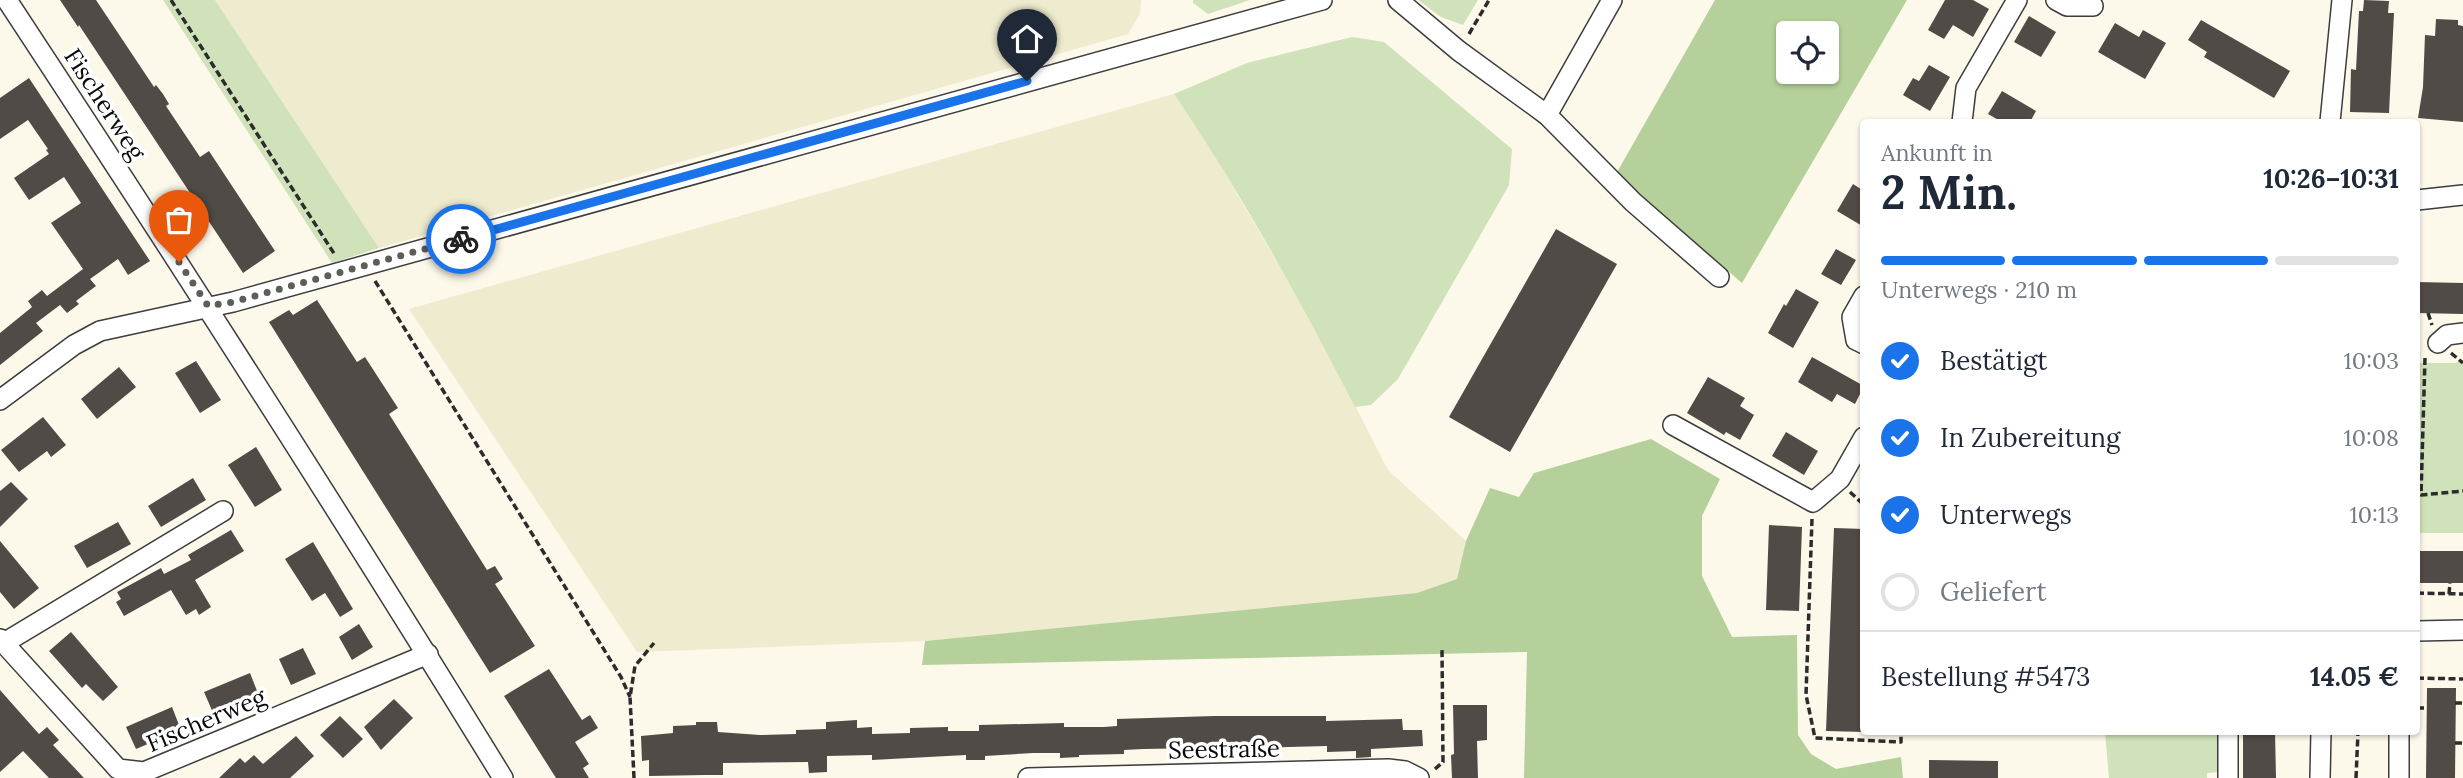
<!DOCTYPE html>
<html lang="de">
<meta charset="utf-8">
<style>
:root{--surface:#fff;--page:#f2f2f3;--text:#1f2937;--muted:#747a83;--line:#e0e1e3;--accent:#1a73e8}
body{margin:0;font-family:Lora,serif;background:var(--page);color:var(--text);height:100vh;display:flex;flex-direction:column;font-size:26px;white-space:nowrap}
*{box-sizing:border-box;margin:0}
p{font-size:23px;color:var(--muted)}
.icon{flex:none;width:38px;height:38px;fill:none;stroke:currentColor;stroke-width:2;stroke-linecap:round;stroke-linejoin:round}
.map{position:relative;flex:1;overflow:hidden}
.sheet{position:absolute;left:1860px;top:119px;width:560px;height:616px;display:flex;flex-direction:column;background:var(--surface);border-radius:7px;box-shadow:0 2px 5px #0004}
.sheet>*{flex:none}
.controls{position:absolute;left:1776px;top:21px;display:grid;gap:14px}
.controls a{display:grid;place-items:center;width:63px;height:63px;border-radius:7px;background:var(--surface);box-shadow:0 2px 5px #0004;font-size:35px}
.pin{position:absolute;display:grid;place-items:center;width:60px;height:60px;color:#fff;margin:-72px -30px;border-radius:50% 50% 50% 0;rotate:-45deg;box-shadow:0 0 7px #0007}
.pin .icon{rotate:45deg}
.courier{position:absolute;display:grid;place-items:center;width:70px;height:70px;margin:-35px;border:5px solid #1a73e8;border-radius:50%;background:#fff;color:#222;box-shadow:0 2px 9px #0007}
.summary em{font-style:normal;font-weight:700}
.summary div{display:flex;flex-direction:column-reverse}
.summary{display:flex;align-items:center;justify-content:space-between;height:119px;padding:0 21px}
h1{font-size:46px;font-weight:700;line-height:52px}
.bar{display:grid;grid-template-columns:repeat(4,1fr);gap:10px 7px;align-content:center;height:84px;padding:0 21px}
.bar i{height:9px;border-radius:5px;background:var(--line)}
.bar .on{background:var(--accent)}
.bar p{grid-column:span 4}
.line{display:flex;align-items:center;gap:18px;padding:0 21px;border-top:2px solid var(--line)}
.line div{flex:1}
ol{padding:0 21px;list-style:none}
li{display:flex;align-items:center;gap:21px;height:77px}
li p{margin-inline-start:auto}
li .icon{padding:7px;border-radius:50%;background:var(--accent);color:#fff;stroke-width:4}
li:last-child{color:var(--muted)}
li i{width:38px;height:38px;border:4px solid var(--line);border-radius:50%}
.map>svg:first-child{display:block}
.farmland{fill:#efebce}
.green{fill:#d0e2b9}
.forest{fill:#b5d09a;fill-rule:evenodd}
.building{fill:#514b48}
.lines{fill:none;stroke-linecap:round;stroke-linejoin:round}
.minor-casing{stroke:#3d3d3d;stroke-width:22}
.path{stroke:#2c2c2c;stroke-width:3.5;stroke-dasharray:7 3.5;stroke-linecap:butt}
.minor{stroke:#fff;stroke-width:19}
.done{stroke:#5f5d58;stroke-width:7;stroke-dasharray:0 12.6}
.route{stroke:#1a73e8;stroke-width:9}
.labels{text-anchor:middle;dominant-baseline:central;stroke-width:7;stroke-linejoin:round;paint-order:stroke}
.street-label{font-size:24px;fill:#0a0a0a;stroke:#fff}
</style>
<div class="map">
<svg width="2463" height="778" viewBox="0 0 2463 778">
<rect width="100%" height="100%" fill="#fcf8ea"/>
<!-- farmland -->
<g class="farmland">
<polygon points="215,0 1141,0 1140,14 1128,34 379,248"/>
<polygon points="1174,94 1212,151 1311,320 1388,470 1466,541 1457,579 1417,593 925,641 637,652 409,309"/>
</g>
<!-- green -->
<g class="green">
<polygon points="163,0 215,0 379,248 332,263"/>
<polygon points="1193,0 1250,0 1208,14 1193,3"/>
<polygon points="1418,0 1478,0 1463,25 1441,17"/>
<path d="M1352,37L1384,42L1512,149L1509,185L1398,379L1371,405L1355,407C1300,300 1242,194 1174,94L1247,63Z"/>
<polygon points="2463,360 2463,533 2417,533 2419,363 2455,363"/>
<polygon points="2105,732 2220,732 2220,772 2207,773 2207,778 2109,778"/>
</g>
<!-- forest -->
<g class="forest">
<path d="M1715,0H1907L1742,283L1616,174ZM1788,33H1827V72H1788Z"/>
<polygon points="1651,439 1720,479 1702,516 1702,576 1732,637 1797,635 1798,735 1811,754 1836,769 1901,757 1903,778 1524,778 1527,652 922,665 925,641 1417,593 1457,579 1466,541 1490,488 1519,497 1534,473"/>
</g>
<!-- building -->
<g class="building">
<polygon points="60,0 96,0 154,87 156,85 163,94 169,104 166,106 200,157 209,151 275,251 243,273 79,25 78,27"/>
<polygon points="1945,0 1973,0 1989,9 1973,37 1953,25 1944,39 1928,30"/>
<polygon points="2364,0 2389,1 2388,13 2394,13 2389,113 2350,112 2351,69 2356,70 2359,11 2363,11"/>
<polygon points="2029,16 2056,32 2041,57 2014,42"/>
<polygon points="2436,19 2458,20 2458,25 2463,26 2463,122 2418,118 2423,87 2425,35 2435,36"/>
<polygon points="2201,20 2290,71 2274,98 2204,57 2207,52 2188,40"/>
<polygon points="2115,23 2139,37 2143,30 2166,43 2145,79 2098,52"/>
<polygon points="1929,65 1950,77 1930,111 1903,95 1913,78 1919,81"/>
<polygon points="29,78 150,261 128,275 118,259 90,279 96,286 76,301 79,304 67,313 60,305 36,323 43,331 0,365 0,333 32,307 28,301 42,290 47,296 83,269 51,223 81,203 64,177 29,200 14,178 49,154 46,150 48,149 28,120 0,139 0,98"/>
<polygon points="2002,91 2036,111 2030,122 2002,122 1988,114"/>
<polygon points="1853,184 1864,191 1864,227 1837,211"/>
<polygon points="1556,229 1617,264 1510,452 1449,417"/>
<polygon points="1836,249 1856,260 1841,285 1821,274"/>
<polygon points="2417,282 2463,283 2463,314 2417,313"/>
<polygon points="1796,289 1819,302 1793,348 1768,333 1784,304 1786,306"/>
<polygon points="317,300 357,362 365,357 398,408 389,414 487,570 495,566 503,579 495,584 535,646 490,673 269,322 289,310 293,315"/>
<polygon points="1812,357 1864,386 1855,404 1837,394 1832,402 1798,382"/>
<polygon points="196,361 221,400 200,413 175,373"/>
<polygon points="119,367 136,387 97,419 81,399"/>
<polygon points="1708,377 1745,398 1740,406 1754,415 1740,440 1726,432 1724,435 1687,413"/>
<polygon points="43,417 66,445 51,457 47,451 19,472 1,450"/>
<polygon points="1786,432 1818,451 1804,475 1772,456"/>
<polygon points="256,447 282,490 255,507 228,465"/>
<polygon points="193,478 206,500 161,527 148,506"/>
<polygon points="11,482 28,499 0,527 0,491"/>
<polygon points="118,522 131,544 87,568 74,546"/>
<polygon points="1769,525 1802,527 1799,611 1766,610"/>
<polygon points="1834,528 1864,529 1864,732 1826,731"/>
<polygon points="231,530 244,551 195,580 211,607 199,615 196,609 186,615 171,590 124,616 116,602 121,599 117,592 161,568 164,574 191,560 188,555"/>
<polygon points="0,541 39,588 14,609 0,592"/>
<polygon points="313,542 353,609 340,617 325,593 312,601 285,559"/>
<rect x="2417" y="551" width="46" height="32"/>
<polygon points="359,624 373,647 352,660 339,637"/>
<polygon points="71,632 118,687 103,701 86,684 82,688 49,651"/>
<polygon points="303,648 316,674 291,685 279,659"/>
<polygon points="549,669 582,720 590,715 598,728 575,742 589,764 583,768 589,778 556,778 504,696"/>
<polygon points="250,673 259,696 214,715 204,692"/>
<polygon points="2427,688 2456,688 2455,778 2426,778"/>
<polygon points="0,690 39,734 47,727 59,740 53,745 84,778 49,778 23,751 0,772"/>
<polygon points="394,699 413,718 381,750 364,727"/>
<polygon points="1453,705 1487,705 1487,740 1477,741 1478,778 1452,778 1451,755 1454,754"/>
<polygon points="172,707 181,730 136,749 126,727"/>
<polygon points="340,716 363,739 343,758 320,735"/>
<polygon points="1214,716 1326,716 1326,721 1402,719 1403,730 1422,730 1423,746 1371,749 1371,757 1356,758 1356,751 1327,752 1327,746 1252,748 1253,751 1199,753 1199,748 1143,749 1124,750 1124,754 1079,755 1079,757 1060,758 1060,753 1033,753 985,756 985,760 966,760 966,755 872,760 872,755 827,756 827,772 809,773 808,762 723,763 723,775 705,775 649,776 649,760 642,761 641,736 673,733 673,726 696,725 696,722 717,722 718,732 760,735 796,734 796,730 826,729 826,722 857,720 857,728 872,727 872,734 910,733 910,728 948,727 948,731 979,731 979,725 1064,723 1064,727 1104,727 1117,726 1117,719"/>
<polygon points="2243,732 2275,732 2276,778 2243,778"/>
<polygon points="296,736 314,756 290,778 219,778 240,758 245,763 254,755 263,764"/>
<polygon points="1929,760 1998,761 1998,778 1929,778"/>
</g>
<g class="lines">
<!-- minor casing -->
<g class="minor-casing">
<g id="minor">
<path d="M7,0C176,257 342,516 503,778"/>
<polyline points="1398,0 1459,51 1547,115 1633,202 1719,277"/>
<polyline points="2056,0 2067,6 2093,6"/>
<polyline points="1547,115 1612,0"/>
<polyline points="1962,122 1966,88 2017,0"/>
<polyline points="2330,122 2342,0"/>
<polyline points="2417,200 2463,195"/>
<polyline points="1864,296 1852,317 1856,340 1864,344"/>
<polyline points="2438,343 2447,335 2463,333"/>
<polyline points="0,400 74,345 100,331 233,302 1322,0"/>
<polyline points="1673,425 1813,502 1840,479 1864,437"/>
<polyline points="2417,631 2463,630"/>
<polyline points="0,639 118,769 144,772 428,654"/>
<polyline points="4,643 223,511"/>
<polyline points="2399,732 2399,778"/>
<polyline points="1028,778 1388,769 1405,771 1419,778"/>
<polyline points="2228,778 2228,732"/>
<polyline points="2320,778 2321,732"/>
</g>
</g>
<!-- path -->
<g class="path">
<polyline points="171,0 335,255"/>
<polyline points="1469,34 1489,0"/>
<polyline points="375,281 621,677 630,697"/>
<polyline points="2428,313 2432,325"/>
<polyline points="2451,353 2463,363"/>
<polyline points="2425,358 2421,495 2463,491"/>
<polyline points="1850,492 1864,505"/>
<polyline points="1812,519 1806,695 1815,738 1901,742 1901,732"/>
<polyline points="2417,593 2463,594"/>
<polyline points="2449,594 2450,583"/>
<polyline points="2417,678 2463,679"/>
<polyline points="2455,703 2463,703"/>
<polyline points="2417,708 2427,708"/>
<polyline points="2455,743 2463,743"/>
<polyline points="1435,769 1443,762 1442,649"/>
<polyline points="634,778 630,697 635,666 654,643"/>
<polyline points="2356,778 2358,732"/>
</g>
<!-- minor -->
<use href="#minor" class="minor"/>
</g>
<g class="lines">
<!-- done -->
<polyline class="done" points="179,262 208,306 233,302 461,239"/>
<!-- route -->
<polyline class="route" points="461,239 1027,81"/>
</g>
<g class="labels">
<!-- street labels -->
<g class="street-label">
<text transform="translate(105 104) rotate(57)">Fischerweg</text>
<text transform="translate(206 720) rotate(-23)">Fischerweg</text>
<text transform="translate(1224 749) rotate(-1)">Seestraße</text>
</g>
</g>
</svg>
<div class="controls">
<a><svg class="icon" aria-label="locate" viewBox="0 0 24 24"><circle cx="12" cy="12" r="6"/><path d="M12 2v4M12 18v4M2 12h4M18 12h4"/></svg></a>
</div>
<div class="pin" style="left:179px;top:262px;background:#ea580c"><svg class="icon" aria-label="bag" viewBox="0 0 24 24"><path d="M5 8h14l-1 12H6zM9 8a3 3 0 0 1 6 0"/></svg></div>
<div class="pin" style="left:1027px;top:81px;background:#1f2937"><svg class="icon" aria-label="home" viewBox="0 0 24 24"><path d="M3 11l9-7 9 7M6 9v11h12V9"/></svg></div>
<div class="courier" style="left:461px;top:239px"><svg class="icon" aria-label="bike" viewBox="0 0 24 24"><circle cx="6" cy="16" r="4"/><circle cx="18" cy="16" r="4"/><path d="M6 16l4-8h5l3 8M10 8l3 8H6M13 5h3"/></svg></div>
<section class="sheet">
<div class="summary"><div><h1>2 Min.</h1><p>Ankunft in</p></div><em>10:26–10:31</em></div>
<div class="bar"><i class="on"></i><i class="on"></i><i class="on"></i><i></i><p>Unterwegs · 210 m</p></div>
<ol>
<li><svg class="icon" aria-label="check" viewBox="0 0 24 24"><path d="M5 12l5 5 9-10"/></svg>Bestätigt<p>10:03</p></li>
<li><svg class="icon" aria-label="check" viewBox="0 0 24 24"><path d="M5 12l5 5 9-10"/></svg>In Zubereitung<p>10:08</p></li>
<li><svg class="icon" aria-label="check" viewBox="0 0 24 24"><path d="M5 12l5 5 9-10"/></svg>Unterwegs<p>10:13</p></li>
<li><i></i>Geliefert</li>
</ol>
<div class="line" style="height:91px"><div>Bestellung #5473</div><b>14.05 €</b></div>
</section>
</div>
